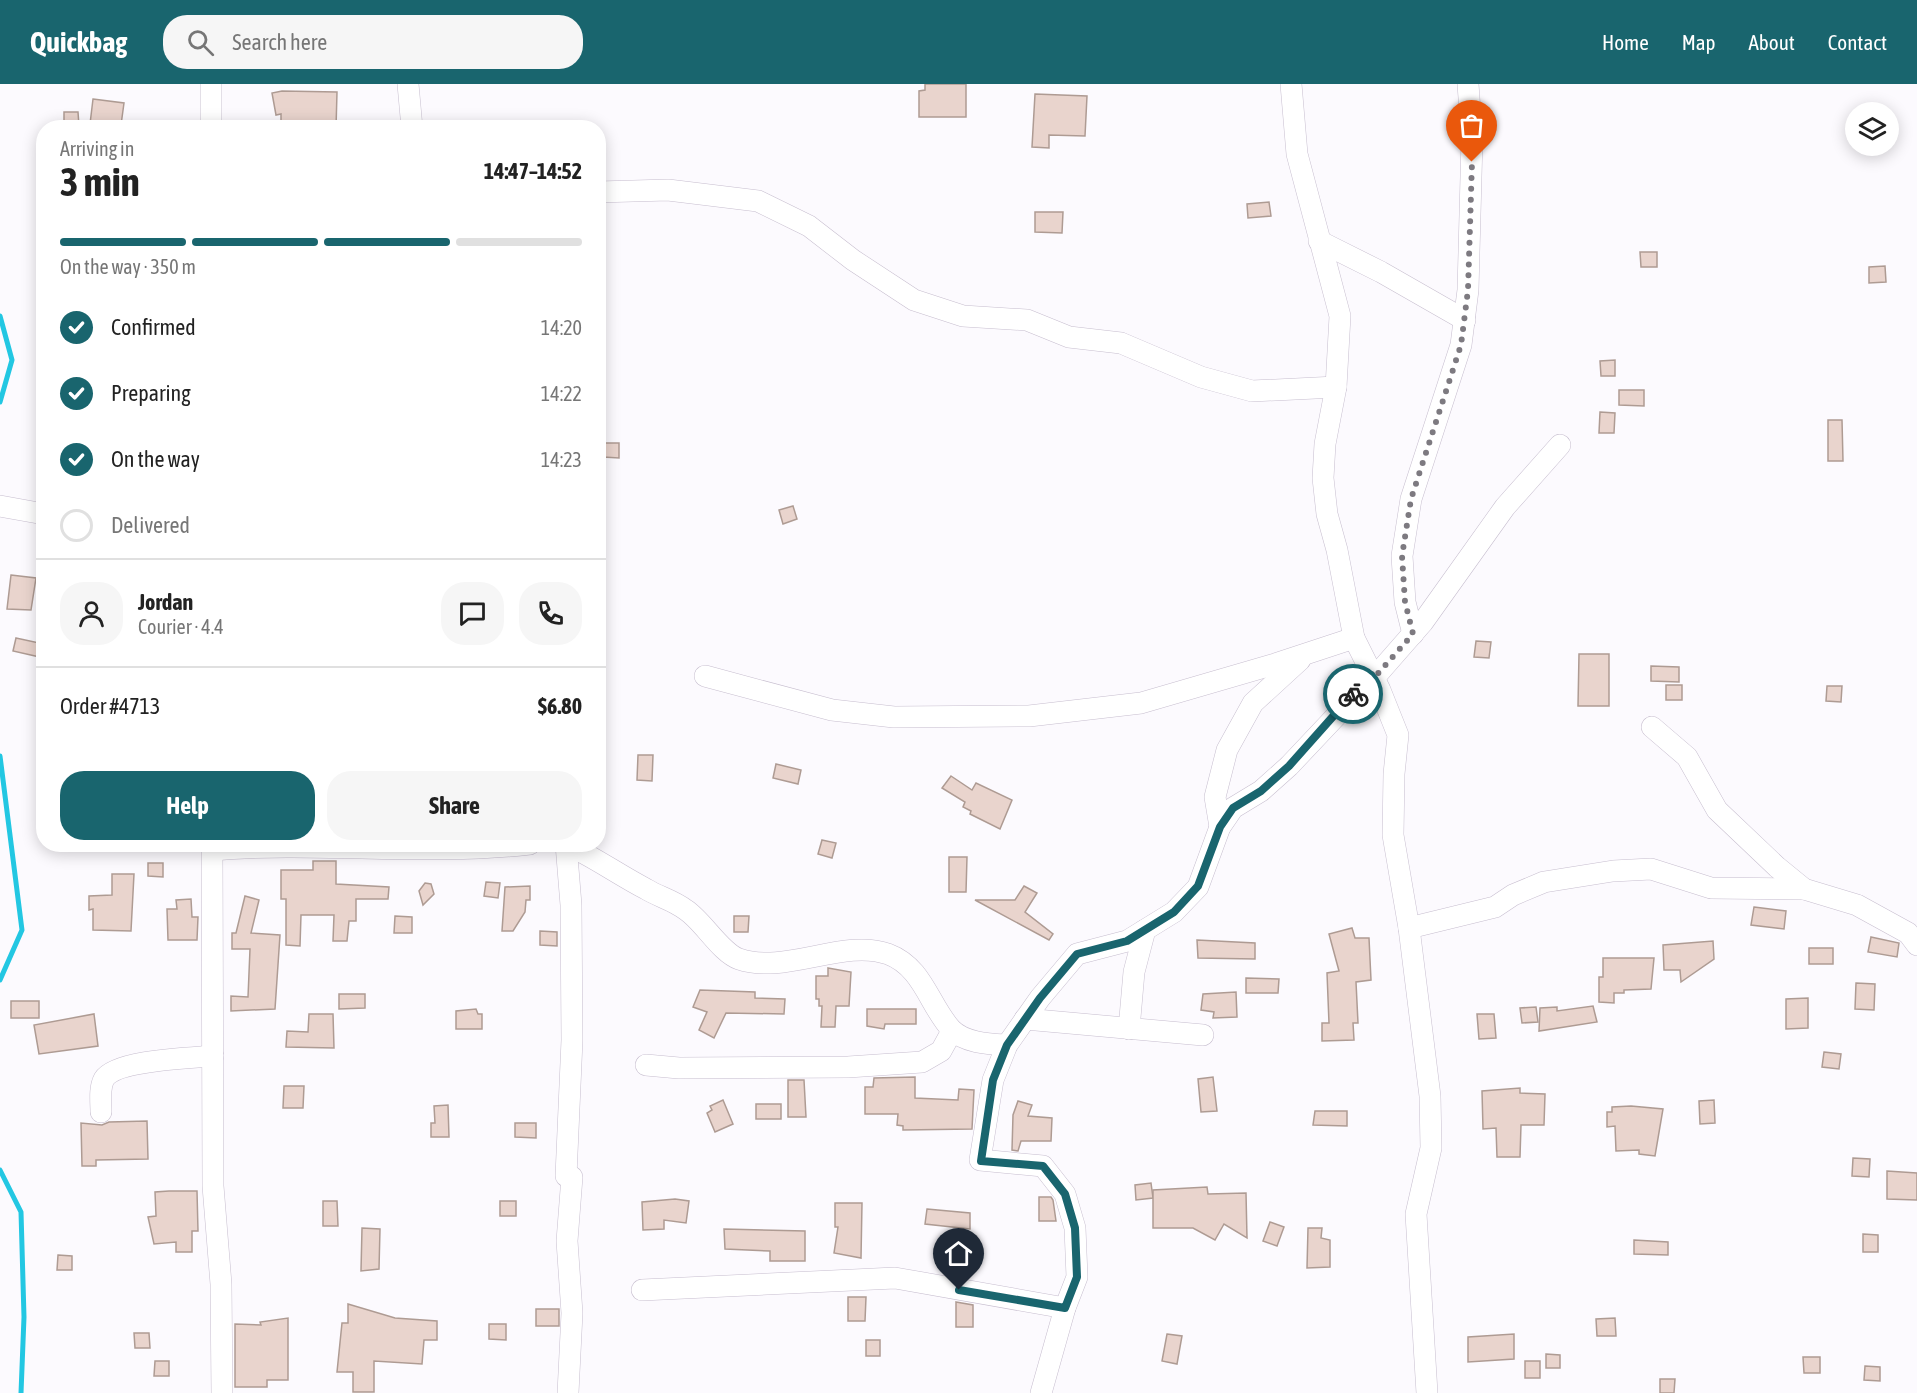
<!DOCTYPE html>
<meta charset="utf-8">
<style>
:root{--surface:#fff;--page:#f6f6f6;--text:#222;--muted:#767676;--line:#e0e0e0;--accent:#19656e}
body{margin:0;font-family:"Asap Condensed",sans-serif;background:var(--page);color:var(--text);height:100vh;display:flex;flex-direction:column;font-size:22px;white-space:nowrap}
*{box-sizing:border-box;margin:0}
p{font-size:20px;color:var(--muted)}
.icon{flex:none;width:33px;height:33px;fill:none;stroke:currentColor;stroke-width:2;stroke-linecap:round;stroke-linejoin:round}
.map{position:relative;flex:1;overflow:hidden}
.panel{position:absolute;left:36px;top:36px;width:570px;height:732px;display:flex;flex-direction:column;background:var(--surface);border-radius:24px;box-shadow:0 3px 15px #0003}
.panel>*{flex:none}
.controls{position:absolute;left:1845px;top:18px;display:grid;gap:12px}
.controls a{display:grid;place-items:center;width:54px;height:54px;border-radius:50%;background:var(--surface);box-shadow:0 3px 15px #0003;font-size:30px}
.pin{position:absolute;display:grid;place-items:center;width:51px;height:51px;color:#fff;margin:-62px -26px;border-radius:50% 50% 50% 0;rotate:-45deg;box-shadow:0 0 6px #0007}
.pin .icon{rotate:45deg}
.courier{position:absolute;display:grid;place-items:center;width:60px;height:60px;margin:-30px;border:4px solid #19656e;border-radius:50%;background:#fff;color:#222;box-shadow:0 2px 8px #0007}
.headline em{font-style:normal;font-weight:700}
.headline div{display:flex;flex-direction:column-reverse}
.headline{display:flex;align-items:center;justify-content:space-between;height:102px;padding:0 24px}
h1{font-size:39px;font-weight:700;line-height:45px}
.bar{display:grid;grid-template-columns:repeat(4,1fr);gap:9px 6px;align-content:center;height:72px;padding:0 24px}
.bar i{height:8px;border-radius:4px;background:var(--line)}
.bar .on{background:var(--accent)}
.bar p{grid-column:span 4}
.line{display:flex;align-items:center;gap:15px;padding:0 24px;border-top:2px solid var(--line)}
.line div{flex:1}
.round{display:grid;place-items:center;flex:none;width:63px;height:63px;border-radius:24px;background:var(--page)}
ol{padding:0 24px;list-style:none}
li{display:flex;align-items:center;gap:18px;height:66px}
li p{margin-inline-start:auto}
li .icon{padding:6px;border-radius:50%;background:var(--accent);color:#fff;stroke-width:4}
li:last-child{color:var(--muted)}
li i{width:33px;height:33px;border:3px solid var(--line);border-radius:50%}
.action{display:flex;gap:12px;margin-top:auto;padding:12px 24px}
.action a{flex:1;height:69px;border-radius:24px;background:var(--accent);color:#fff;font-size:24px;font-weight:700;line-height:69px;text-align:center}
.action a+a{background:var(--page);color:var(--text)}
header{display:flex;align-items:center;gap:36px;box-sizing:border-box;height:84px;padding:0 30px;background:var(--accent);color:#fff}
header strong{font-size:28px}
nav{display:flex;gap:33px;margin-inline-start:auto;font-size:21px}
.search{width:420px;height:54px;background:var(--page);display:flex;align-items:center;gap:15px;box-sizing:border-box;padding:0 21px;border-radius:24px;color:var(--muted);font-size:22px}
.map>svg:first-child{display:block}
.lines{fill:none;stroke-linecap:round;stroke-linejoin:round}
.stream{stroke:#23c7e2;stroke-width:5}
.building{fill:#e9d4cd;stroke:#ae9b93;stroke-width:1.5}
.street-casing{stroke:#c7becf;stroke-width:22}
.street{stroke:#fff;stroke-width:21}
.done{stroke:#7d7a80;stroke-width:6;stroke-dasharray:0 10.8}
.route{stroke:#19656e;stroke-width:8}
</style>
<header>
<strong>Quickbag</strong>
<div class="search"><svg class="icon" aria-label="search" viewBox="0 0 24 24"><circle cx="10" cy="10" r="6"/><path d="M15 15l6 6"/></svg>Search here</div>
<nav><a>Home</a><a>Map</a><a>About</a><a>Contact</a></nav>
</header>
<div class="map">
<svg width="1917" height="1309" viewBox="0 0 1917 1309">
<rect width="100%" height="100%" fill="#fcfafe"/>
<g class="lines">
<!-- stream -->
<g class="stream">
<polyline points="0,232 12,276 0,318"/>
<polyline points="0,672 22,846 0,896"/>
<polyline points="0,1086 21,1128 24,1233 21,1309"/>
</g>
</g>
<!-- building -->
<g class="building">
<polygon points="925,0 966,0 966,33 919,33 919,7 925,6"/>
<polygon points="282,7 337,8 336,44 281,42 281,30 276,31 272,9"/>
<polygon points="1035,10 1087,12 1085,52 1049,51 1049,64 1032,63"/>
<polygon points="93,15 124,19 121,41 90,40"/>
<polygon points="64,28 78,28 79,42 64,43"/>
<polygon points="1269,118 1271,132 1248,134 1247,120"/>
<polygon points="1035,128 1063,128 1062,149 1035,148"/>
<polygon points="1640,168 1657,168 1657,183 1641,183"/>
<polygon points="1885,182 1886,198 1869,199 1869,183"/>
<polygon points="1615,276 1615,292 1601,292 1600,277"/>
<polygon points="1619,306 1644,306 1644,322 1619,321"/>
<polygon points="1600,328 1615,329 1614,349 1599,349"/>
<polygon points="1828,336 1842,336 1843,377 1828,377"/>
<polygon points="603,359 619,359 619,374 603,373"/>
<polygon points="793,422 797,435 783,440 779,426"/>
<polygon points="11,491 36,494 31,526 7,525"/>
<polygon points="16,554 44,560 44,574 13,567"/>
<polygon points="1476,557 1491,558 1489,574 1474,573"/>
<polygon points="1579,570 1609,570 1609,622 1578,622"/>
<polygon points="1651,582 1679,583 1679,598 1651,597"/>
<rect x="1666" y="601" width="16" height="15"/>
<polygon points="1827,602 1842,602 1841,618 1826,617"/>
<polygon points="638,671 653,671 652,697 637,696"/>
<polygon points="776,680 801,686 798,700 773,694"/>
<polygon points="951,692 972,706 976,699 1012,716 1000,745 970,730 971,727 963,723 965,718 942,704"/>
<polygon points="822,756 836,759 832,774 818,770"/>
<polygon points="949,773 967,773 966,808 949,808"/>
<polygon points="313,777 336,777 336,800 389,803 388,815 356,815 356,837 349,837 347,857 333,857 334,831 301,831 300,862 286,861 286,815 281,815 281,786 313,786"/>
<polygon points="148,779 163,779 163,793 148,792"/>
<polygon points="112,790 134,790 131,847 93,846 93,825 89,826 89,812 112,811"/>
<polygon points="486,798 500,799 498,814 484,812"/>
<polygon points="425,799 431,800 434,810 423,821 419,807"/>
<polygon points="530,802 530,816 526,816 525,828 513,847 502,847 505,803"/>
<polygon points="1024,802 1037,809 1025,828 1053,850 1049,856 975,816 1015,816"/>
<polygon points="245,812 259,816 251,849 280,851 275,925 231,927 231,912 248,913 250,865 232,865 232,849 236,849"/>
<polygon points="191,815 192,833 198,833 197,856 168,856 167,825 177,825 176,816"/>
<polygon points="1754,823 1786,827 1784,845 1751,841"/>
<polygon points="395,832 412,833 412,849 394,849"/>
<polygon points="734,832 749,832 748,848 734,848"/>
<polygon points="1352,844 1355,854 1369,854 1371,896 1356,898 1358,939 1353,939 1354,956 1322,957 1322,939 1329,939 1327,889 1339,887 1329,850"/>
<polygon points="540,847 557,848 557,862 540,861"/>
<polygon points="1871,853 1899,859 1897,873 1868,868"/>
<polygon points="1197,856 1255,859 1255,875 1198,874"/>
<polygon points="1713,857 1714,875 1681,898 1680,886 1664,886 1663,861"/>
<rect x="1809" y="864" width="24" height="16"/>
<polygon points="1603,874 1654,874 1651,905 1624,906 1624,909 1614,909 1614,919 1599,918 1599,893 1603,893"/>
<polygon points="828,884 851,888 849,922 836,922 835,943 821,943 822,922 819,922 819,915 816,915 816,892 828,892"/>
<polygon points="1246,894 1279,895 1278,909 1246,909"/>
<polygon points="1856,899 1875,900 1874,926 1855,925"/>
<polygon points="700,906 755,908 755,914 785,915 784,930 726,929 714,954 699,946 707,928 693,923"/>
<polygon points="1236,908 1237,933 1213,934 1214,928 1201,926 1203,910"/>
<polygon points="339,910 365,910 365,924 339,925"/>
<polygon points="1808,914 1808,944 1786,945 1786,915"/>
<rect x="11" y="917" width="28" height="17"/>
<polygon points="1593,922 1597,938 1539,947 1540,924 1557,923 1557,927"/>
<polygon points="1536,923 1538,938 1522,939 1520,924"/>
<polygon points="476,925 478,930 482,930 482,945 456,945 456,927"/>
<polygon points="867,925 916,925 916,940 885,940 884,945 867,942"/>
<polygon points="94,930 98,962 39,970 34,941"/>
<polygon points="309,930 333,930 334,964 286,963 287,947 308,948"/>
<polygon points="1477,930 1494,930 1496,954 1479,955"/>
<polygon points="1824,968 1841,970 1839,985 1822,983"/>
<polygon points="915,993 915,1014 958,1016 959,1005 974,1006 972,1045 903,1046 903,1042 897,1041 898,1030 865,1030 865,1003 873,1003 874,994"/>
<polygon points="1213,993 1217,1027 1201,1028 1198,995"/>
<polygon points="788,996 804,996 806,1033 788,1033"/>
<polygon points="284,1002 304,1002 303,1024 283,1024"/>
<polygon points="1520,1004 1520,1009 1545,1010 1544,1041 1521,1041 1520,1073 1497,1073 1496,1044 1483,1045 1482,1007"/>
<polygon points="723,1016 733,1040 715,1048 707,1029 712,1026 710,1022"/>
<polygon points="1714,1016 1715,1039 1700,1040 1699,1017"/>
<polygon points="1018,1017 1032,1021 1028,1032 1052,1034 1051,1057 1021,1057 1018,1067 1012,1066 1013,1031"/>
<rect x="756" y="1020" width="25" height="15"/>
<polygon points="448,1021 449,1053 431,1053 431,1039 435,1039 434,1022"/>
<polygon points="1631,1022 1663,1025 1655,1072 1639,1070 1639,1066 1616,1067 1615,1042 1607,1043 1607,1028 1612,1028 1612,1023"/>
<polygon points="1315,1027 1347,1027 1347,1042 1313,1041"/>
<polygon points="147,1037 148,1075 96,1076 96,1082 82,1082 81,1039 102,1041 109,1038"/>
<polygon points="515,1039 536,1039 536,1054 515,1053"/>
<polygon points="1853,1074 1870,1075 1869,1093 1852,1092"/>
<polygon points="1887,1087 1917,1089 1917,1116 1887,1115"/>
<polygon points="1151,1099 1153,1114 1136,1116 1135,1101"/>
<polygon points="1207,1103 1208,1110 1246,1109 1247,1154 1224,1140 1215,1156 1193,1144 1153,1144 1153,1106"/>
<polygon points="169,1107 197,1107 198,1147 192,1147 192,1168 176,1168 176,1158 154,1160 148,1133 156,1132 155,1108"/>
<polygon points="1039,1113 1051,1113 1053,1116 1056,1137 1039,1137"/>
<polygon points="675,1115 689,1117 686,1139 664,1136 664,1145 643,1146 642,1118"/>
<polygon points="323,1117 337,1117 338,1142 323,1142"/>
<rect x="500" y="1117" width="16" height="15"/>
<polygon points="835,1119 862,1119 861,1174 834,1169 838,1143 835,1143"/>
<polygon points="927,1125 970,1129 970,1145 925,1140"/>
<polygon points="1270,1138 1284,1143 1277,1162 1263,1157"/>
<polygon points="362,1144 380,1145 379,1185 361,1187"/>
<polygon points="1308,1144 1322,1144 1321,1154 1330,1156 1330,1183 1307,1184"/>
<polygon points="724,1145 805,1147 805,1177 770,1177 770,1167 725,1165"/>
<polygon points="1863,1150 1878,1151 1878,1168 1863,1168"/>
<polygon points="1634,1156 1668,1158 1668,1171 1634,1170"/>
<polygon points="58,1171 72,1172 72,1186 57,1186"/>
<polygon points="848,1213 866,1213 865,1237 848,1237"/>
<polygon points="956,1218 973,1221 973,1243 956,1243"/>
<polygon points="348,1220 395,1234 437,1237 437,1256 424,1256 422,1280 374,1277 374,1308 353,1308 353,1288 337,1288 342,1239 348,1239"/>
<rect x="536" y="1225" width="23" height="17"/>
<polygon points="288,1234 288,1296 267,1296 267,1303 235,1303 235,1240 261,1241 260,1238"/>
<polygon points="1615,1234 1616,1252 1597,1252 1596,1235"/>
<polygon points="489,1240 506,1240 506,1256 489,1255"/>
<polygon points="134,1249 149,1249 150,1264 135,1264"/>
<polygon points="1167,1250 1182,1252 1177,1280 1162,1277"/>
<polygon points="1514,1250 1514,1275 1468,1278 1468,1253"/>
<rect x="866" y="1256" width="14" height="16"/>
<polygon points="1546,1270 1560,1271 1560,1284 1546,1284"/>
<polygon points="1803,1273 1820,1273 1820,1289 1804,1289"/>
<polygon points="155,1277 169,1277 169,1292 154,1292"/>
<rect x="1525" y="1277" width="15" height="17"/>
<polygon points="1865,1282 1880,1283 1880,1297 1864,1296"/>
<polygon points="1660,1295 1675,1295 1674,1309 1660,1309"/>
</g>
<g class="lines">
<!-- street casing -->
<g class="street-casing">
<g id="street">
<polyline points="408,0 412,44"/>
<polyline points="1291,0 1297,70 1340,232 1336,303 1325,360 1323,394 1327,430 1337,466 1354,554 1380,606 1398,651 1394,690 1393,751 1409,844 1430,1012 1431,1064 1416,1130 1427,1309"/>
<polyline points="211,44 211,0"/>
<polyline points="598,108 668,106 758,117 809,142 853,176 914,216 963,232 1027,236 1069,253 1121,259 1201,293 1252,307 1336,303"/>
<polyline points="1319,157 1381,188 1465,236"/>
<polyline points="0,422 44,430"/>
<polyline points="1413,550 1405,518 1402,472 1411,415 1461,261 1468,206 1472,55 1468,0"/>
<polyline points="705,592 832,626 894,633 1029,632 1141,619 1275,580 1354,554"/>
<polyline points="1374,594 1423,538 1505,423 1560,361"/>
<polyline points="1652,643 1687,673 1717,726 1777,783 1804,805 1857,821 1908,849 1917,861"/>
<polyline points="1220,743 1215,713 1227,666 1253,619 1300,576"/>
<polyline points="212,760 213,1102 221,1200 222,1309"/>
<path d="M566,760C594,773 619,791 646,805C659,813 673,816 686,826C703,837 721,869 739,875C785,891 844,854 888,870C923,883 929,921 951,945C964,959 990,960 1007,961"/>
<path d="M212,766C318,757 424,772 530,760"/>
<polyline points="1409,844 1495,823 1513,811 1544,798 1613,787 1651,785 1711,804 1804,805"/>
<polyline points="1025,935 1203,951"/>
<polyline points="1129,945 1134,888 1145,846"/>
<polyline points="646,981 679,984 848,983 922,978 941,967 952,947"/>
<path d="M101,1028C101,1019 99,1004 104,995C116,976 190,974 213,972"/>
<polyline points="566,1092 572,956 571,821 566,760"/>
<polyline points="642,1206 895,1194 1065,1224"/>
<polyline points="568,1309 572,1229 567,1157 572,1093"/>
<polyline points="1041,1309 1065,1224 1077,1193 1075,1144 1065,1110 1043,1082 980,1076 993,996 1007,961 1040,914 1077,870 1127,857 1174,828 1198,803 1220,743 1233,724 1261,707 1289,682 1339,629 1370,587"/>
</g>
</g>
<!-- street -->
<use href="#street" class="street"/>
</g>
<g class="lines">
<!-- done -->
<polyline class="done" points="1353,610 1370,587 1374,594 1413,550 1405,518 1402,472 1411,415 1461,261 1468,206 1472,78"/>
<!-- route -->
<polyline class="route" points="959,1206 1065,1224 1077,1193 1075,1144 1065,1110 1043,1082 981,1077 993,996 1007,961 1040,914 1077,870 1127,857 1174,828 1198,802 1220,743 1233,724 1261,707 1289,682 1353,610"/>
</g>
</svg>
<div class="controls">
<a><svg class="icon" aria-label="layers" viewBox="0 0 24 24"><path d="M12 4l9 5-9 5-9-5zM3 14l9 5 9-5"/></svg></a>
</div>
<div class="pin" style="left:1472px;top:78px;background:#ea580c"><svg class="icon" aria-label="bag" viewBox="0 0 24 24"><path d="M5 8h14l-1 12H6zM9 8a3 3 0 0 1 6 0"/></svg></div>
<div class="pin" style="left:959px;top:1206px;background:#1f2937"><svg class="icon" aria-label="home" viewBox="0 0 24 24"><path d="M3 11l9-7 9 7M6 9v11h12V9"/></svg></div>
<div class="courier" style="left:1353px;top:610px"><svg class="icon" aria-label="bike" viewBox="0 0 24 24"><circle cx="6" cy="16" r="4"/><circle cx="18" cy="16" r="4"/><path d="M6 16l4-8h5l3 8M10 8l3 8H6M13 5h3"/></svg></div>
<section class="panel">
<div class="headline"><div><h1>3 min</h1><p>Arriving in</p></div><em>14:47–14:52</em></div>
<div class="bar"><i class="on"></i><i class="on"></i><i class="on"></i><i></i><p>On the way · 350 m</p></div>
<ol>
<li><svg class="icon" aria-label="check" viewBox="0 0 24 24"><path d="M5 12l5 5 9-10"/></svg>Confirmed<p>14:20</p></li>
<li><svg class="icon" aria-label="check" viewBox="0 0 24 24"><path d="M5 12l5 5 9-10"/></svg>Preparing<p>14:22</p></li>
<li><svg class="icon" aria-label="check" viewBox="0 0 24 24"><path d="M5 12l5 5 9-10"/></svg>On the way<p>14:23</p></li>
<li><i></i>Delivered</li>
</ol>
<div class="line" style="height:108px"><a class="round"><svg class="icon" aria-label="person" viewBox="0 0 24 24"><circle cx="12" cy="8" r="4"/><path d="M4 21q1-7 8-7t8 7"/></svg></a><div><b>Jordan</b><p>Courier · 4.4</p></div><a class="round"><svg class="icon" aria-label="chat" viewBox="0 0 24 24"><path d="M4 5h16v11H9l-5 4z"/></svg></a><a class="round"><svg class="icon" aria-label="phone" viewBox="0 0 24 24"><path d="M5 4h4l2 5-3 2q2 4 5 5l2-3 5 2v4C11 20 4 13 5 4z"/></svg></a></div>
<div class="line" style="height:78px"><div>Order #4713</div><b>$6.80</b></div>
<div class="action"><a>Help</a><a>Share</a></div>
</section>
</div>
